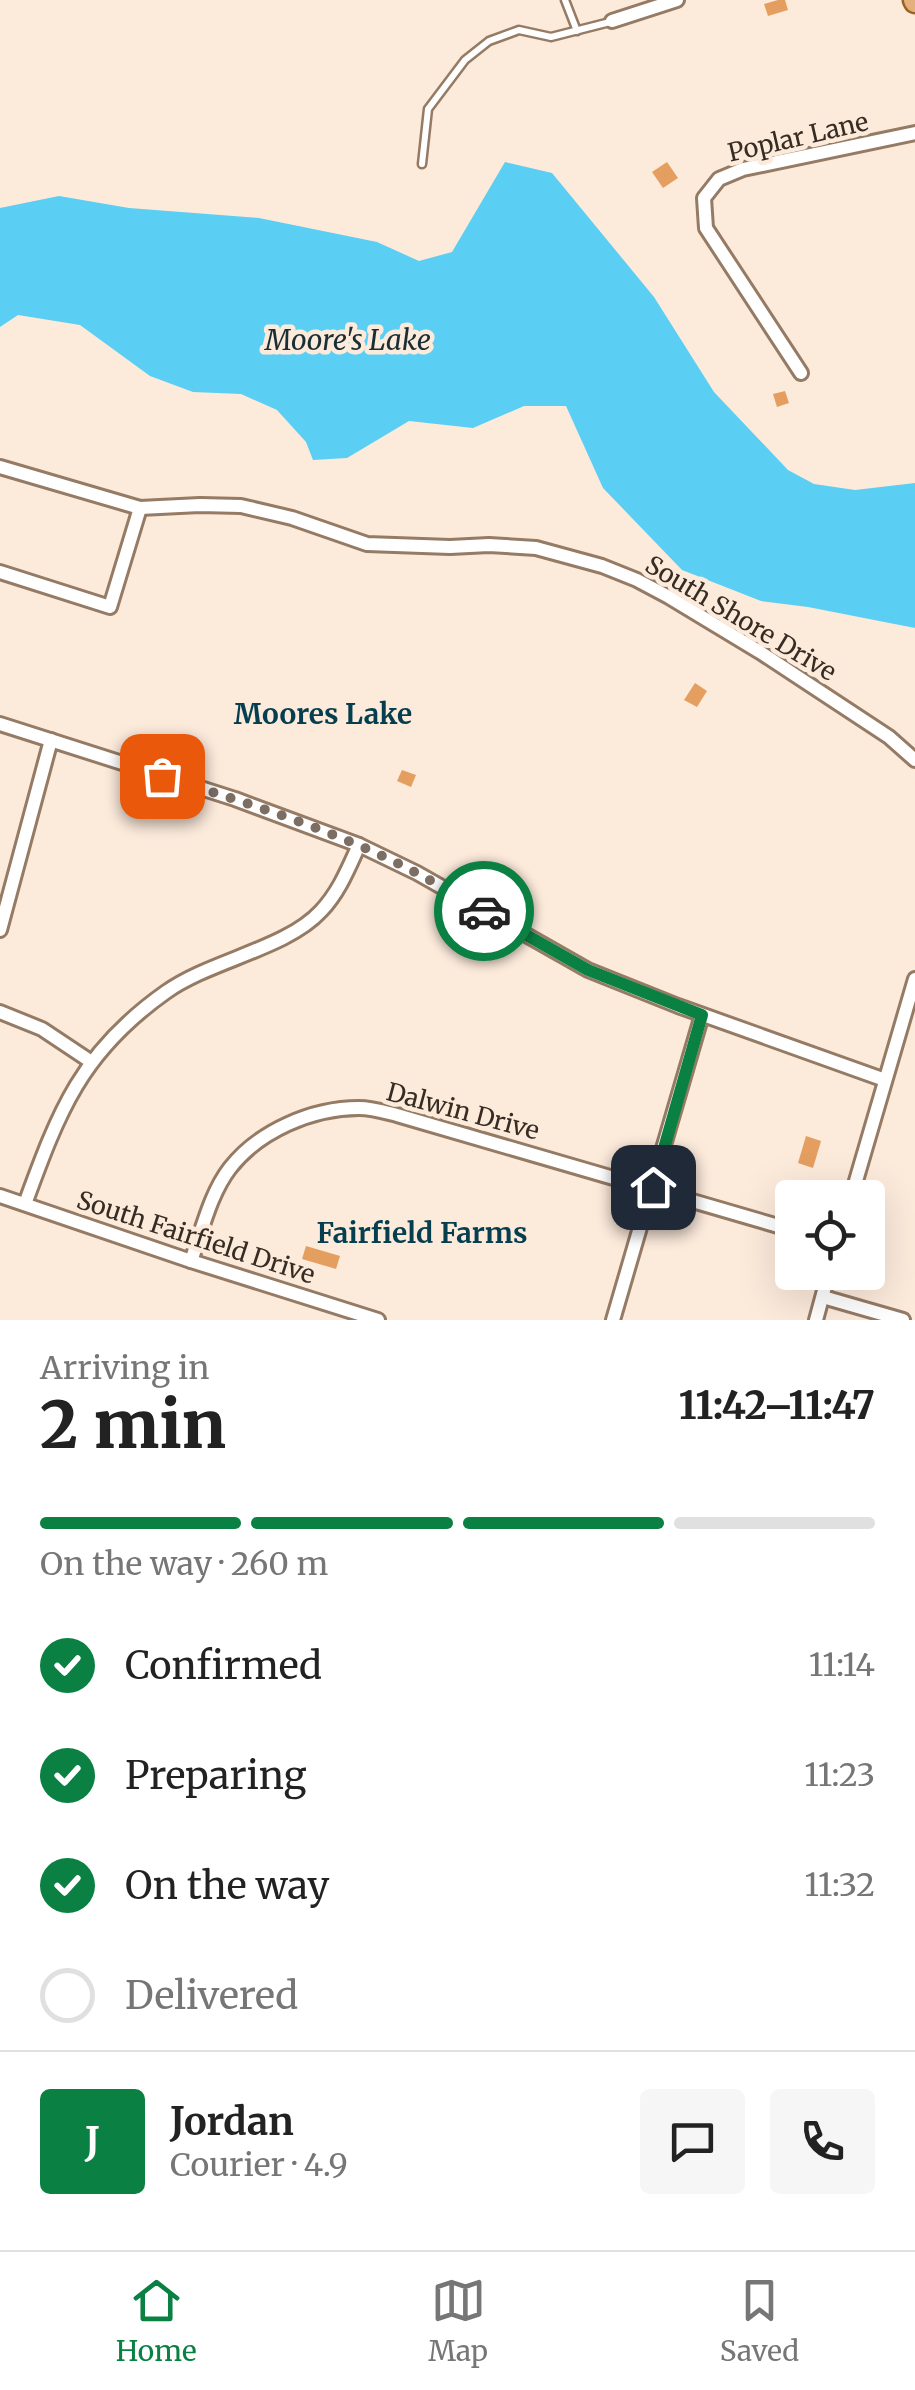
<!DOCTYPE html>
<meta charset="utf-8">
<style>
:root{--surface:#fff;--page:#f6f6f6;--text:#222;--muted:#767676;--line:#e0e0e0;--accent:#0b8043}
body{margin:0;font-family:Merriweather,serif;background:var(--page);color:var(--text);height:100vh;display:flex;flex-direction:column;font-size:38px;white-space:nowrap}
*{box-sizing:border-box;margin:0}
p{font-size:32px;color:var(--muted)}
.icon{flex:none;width:55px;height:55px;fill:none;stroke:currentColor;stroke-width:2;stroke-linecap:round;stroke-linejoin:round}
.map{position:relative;height:1320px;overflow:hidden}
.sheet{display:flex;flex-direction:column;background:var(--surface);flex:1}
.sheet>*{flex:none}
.buttons{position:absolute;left:775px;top:1180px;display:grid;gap:20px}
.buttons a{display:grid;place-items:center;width:110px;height:110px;border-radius:10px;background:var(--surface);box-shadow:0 10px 40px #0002;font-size:50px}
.pin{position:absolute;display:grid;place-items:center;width:85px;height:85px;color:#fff;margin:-42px;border-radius:20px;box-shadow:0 5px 15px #0006}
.courier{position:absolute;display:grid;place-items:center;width:100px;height:100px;margin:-50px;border:8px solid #0b8043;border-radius:50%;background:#fff;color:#222;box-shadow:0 2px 12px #0007}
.headline em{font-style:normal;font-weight:800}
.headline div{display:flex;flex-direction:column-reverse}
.headline{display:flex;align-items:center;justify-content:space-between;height:170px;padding:0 40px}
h1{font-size:65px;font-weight:800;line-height:75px}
.bar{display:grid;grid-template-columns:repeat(4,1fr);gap:15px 10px;align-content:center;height:120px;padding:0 40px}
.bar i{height:12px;border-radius:8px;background:var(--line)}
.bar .on{background:var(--accent)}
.bar p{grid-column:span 4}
.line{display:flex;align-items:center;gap:25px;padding:0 40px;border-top:2px solid var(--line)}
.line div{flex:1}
.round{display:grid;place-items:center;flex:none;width:105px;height:105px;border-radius:10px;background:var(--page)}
ol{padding:0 40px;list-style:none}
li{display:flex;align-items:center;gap:30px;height:110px}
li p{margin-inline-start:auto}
li .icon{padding:10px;border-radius:50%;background:var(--accent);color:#fff;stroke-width:4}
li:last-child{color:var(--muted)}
li i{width:55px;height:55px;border:5px solid var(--line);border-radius:50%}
.tab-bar{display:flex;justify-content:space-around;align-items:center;height:140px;border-top:2px solid var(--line);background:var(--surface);font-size:28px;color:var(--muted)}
.tab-bar a{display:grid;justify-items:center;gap:5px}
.tab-bar .on{color:var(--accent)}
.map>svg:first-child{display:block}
.water{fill:#5bcef3}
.building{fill:#e49e60}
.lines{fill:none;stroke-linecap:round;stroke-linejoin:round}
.service-casing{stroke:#957a64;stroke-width:11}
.minor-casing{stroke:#957a64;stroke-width:18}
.primary-casing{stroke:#9c6124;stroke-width:25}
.service{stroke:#fff;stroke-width:6}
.minor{stroke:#fff;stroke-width:12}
.primary{stroke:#e4b17c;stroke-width:20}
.done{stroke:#7c6e63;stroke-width:10;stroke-dasharray:0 18}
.route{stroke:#0b8043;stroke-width:12}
.labels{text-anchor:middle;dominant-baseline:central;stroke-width:9;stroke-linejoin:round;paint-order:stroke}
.street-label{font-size:25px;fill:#372c23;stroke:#fceadb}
.water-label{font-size:28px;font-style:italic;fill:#1a2e35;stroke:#fceadb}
.neighbourhood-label{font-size:28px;font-weight:bold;fill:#053e4e;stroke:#fceadb}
</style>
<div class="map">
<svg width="915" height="1320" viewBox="0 0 915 1320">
<rect width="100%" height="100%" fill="#fceadb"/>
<!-- water -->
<polygon class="water" points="505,162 552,173 654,297 714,392 788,470 814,484 855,490 915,483 915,628 808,607 761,601 682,570 603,488 566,406 524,406 473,428 409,421 347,458 313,460 306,442 277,410 241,394 193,392 150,376 80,325 18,315 0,327 0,208 59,196 129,208 259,218 377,242 419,261 452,252"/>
<!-- building -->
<g class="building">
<polygon points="778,0 785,0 788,10 768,16 764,4"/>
<polygon points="667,162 678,178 663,188 652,172"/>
<polygon points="785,391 789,403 777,407 773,394"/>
<polygon points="695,683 707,691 697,707 684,700"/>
<polygon points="402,770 416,775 411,787 397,781"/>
<polygon points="806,1136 821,1141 813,1168 798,1163"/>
<polygon points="306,1246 340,1256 336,1269 302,1259"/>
</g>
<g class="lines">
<!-- service casing -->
<g class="service-casing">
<g id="service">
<polyline points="565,0 577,31"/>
<polyline points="422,164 428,109 465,60 489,41 519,30 551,37 610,22"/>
</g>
</g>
<!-- minor casing -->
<g class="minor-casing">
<g id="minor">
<polyline points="612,21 677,0"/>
<polyline points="801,373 706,228 704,198 719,179 743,169 915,133"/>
<polyline points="0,467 140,508 200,505 241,506 292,518 367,544 450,547 489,545 536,548 602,566 637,580 669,597 760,652 889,737 915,760"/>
<polyline points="0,572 110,607 140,508"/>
<polyline points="0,724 235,799 359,845 417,873 588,970 678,1006 885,1080"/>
<polyline points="0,930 51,740"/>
<polyline points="0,1012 42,1029 90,1061"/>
<polyline points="0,1196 191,1261 378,1320"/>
<polyline points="851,1198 915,979"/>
<path d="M25,1204C59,1111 81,1052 166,992C211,960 286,949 321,911C339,892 348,869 359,845"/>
<path d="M191,1261C202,1231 210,1194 230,1168C259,1131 312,1108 359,1108C372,1108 385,1112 397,1115L792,1230"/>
<polyline points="823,1297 903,1320"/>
<polyline points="613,1320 702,1015"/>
<polyline points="816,1320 829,1272"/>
</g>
</g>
<!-- primary casing -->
<g class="primary-casing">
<polyline id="primary" points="914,0 915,2"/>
</g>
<!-- service -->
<use href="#service" class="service"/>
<!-- minor -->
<use href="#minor" class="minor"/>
<!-- primary -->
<use href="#primary" class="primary"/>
</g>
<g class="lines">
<!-- done -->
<path class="done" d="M162,776C228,797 296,818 360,846C403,864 444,888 484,911"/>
<!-- route -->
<polyline class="route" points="484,911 588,970 702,1015 653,1187"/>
</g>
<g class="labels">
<!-- street labels -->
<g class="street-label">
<text transform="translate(798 137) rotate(-13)">Poplar Lane</text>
<text transform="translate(741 618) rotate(31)">South Shore Drive</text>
<text transform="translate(463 1111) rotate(15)">Dalwin Drive</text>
<text transform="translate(196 1237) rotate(18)">South Fairfield Drive</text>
</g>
<!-- water labels -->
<g class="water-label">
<text x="348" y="340">Moore's Lake</text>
</g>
<!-- neighbourhood labels -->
<g class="neighbourhood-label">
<text x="323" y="714">Moores Lake</text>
<text x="422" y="1233">Fairfield Farms</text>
</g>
</g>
</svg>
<div class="buttons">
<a><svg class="icon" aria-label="locate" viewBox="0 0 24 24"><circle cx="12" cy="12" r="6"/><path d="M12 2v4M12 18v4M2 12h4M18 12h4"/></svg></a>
</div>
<div class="pin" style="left:162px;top:776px;background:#ea580c"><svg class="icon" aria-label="bag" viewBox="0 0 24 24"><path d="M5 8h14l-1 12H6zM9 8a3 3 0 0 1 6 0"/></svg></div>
<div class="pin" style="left:653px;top:1187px;background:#1f2937"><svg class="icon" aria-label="home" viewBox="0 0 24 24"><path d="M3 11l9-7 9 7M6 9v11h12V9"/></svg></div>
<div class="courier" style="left:484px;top:911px"><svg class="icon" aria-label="car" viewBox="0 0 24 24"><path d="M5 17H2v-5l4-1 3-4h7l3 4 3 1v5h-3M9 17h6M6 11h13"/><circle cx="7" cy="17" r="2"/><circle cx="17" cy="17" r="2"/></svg></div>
</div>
<section class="sheet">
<div class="headline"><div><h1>2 min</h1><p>Arriving in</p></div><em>11:42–11:47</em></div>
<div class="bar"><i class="on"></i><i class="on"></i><i class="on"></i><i></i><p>On the way · 260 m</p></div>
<ol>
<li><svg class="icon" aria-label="check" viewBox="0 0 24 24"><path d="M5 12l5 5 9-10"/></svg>Confirmed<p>11:14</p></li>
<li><svg class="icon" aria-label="check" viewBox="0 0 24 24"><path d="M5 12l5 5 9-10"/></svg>Preparing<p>11:23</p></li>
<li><svg class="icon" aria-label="check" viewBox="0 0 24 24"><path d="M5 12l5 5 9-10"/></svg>On the way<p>11:32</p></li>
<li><i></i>Delivered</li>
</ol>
<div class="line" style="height:180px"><b class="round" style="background:var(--accent);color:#fff">J</b><div><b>Jordan</b><p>Courier · 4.9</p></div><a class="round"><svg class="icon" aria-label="chat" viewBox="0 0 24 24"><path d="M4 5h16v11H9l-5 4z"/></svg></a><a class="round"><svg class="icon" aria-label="phone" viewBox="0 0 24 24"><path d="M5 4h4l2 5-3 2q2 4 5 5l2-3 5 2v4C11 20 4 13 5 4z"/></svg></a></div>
</section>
<nav class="tab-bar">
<a class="on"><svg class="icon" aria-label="home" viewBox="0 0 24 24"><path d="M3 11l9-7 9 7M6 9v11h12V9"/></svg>Home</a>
<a><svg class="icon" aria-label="map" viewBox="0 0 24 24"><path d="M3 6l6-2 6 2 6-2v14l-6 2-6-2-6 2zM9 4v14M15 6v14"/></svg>Map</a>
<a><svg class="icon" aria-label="saved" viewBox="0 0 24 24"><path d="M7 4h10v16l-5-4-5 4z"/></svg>Saved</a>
</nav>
